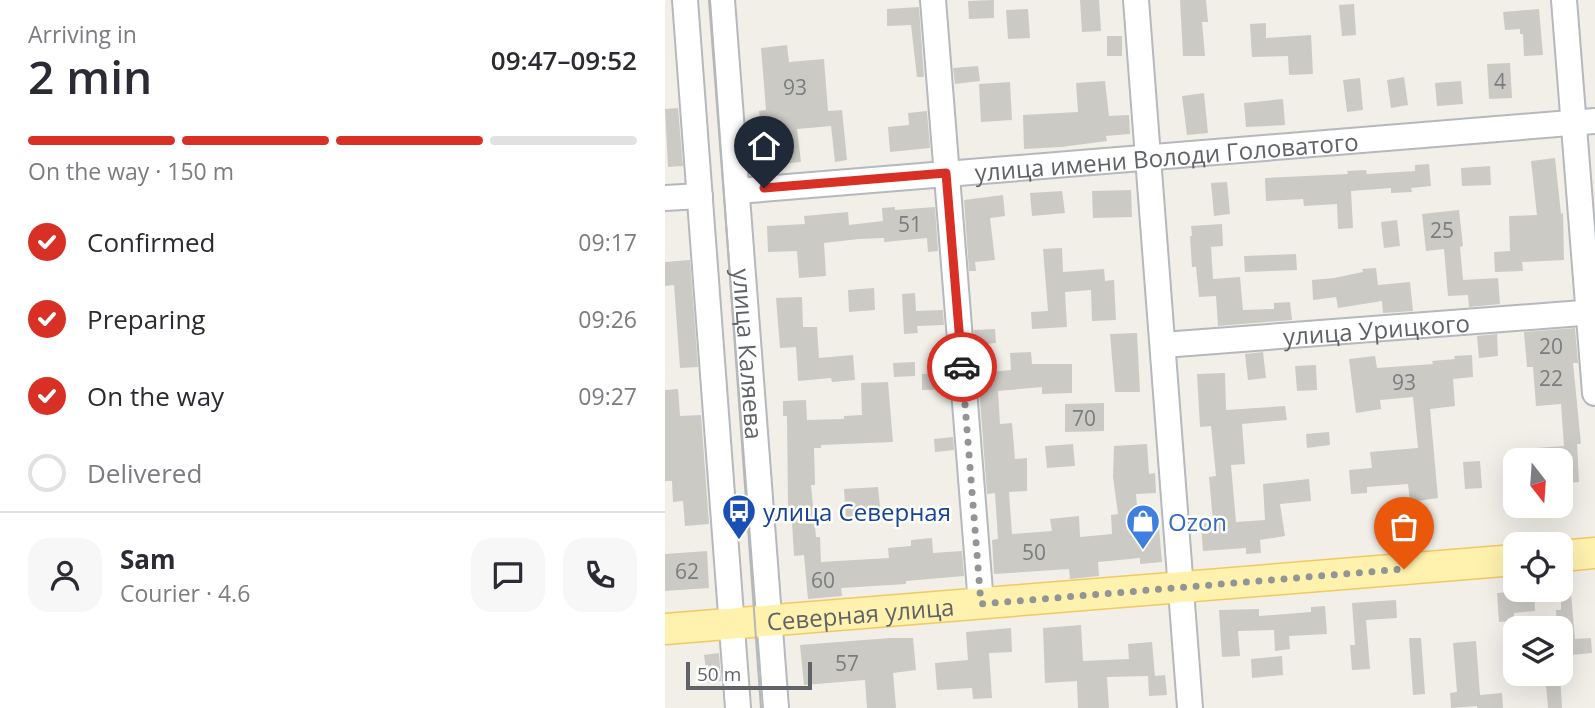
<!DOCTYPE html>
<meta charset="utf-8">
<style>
:root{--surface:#fff;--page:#f7f7f7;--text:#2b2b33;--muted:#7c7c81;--line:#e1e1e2;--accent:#d93025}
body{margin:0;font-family:"Open Sans",sans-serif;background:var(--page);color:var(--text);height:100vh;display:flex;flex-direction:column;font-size:26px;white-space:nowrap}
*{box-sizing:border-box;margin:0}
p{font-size:23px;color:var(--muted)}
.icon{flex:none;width:38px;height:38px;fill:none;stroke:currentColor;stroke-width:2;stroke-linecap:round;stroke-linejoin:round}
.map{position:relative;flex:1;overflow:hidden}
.side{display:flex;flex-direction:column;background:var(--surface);width:665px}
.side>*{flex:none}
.needle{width:46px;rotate:163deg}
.tools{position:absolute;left:838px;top:448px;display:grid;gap:14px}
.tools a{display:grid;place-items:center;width:70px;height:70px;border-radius:14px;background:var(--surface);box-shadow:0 7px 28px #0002;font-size:35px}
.scale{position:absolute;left:21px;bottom:18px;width:126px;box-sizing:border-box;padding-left:7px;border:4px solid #5f6368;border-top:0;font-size:19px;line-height:24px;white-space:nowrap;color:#5f6368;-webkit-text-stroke:5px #fff;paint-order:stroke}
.pin{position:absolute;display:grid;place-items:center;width:60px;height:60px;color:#fff;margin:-72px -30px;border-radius:50% 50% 50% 0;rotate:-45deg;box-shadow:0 0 7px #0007}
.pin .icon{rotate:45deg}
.courier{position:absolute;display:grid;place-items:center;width:70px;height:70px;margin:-35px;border:5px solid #d93025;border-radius:50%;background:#fff;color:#222;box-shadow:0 2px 9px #0007}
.headline em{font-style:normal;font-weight:600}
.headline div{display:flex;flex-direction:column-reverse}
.headline{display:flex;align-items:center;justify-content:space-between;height:119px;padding:0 28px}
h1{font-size:46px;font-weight:600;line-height:52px}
.bar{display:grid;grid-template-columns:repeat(4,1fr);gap:10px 7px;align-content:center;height:84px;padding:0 28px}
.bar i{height:9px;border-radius:5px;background:var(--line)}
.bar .selected{background:var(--accent)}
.bar p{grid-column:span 4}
.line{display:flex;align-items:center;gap:18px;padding:0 28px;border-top:2px solid var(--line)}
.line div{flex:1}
.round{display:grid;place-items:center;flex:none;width:74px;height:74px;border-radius:21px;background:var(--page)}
ol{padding:0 28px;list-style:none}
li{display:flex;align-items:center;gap:21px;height:77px}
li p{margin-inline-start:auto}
li .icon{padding:7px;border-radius:50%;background:var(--accent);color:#fff;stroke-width:4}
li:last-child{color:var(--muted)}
li i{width:38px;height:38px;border:4px solid var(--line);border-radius:50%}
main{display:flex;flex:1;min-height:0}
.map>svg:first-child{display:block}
.building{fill:#cccac5}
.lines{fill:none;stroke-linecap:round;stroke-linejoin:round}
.minor-casing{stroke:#b5b8bc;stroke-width:28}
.major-casing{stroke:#f2c960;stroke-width:33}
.minor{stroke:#fff;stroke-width:24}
.major{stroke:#fff2af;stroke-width:30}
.tram{stroke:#b6b7b8;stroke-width:2}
.done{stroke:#929495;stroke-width:7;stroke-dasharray:0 12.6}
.route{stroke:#d93025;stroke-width:9}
.labels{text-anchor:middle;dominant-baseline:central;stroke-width:5;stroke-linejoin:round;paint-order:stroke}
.number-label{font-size:21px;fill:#7a7d7f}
.street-label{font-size:24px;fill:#5f6368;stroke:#fff}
.transit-label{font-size:24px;fill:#164399;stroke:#fff;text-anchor:start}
.shop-label{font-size:24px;fill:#366cbe;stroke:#fff;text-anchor:start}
</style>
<main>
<section class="side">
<div class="headline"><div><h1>2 min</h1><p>Arriving in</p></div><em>09:47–09:52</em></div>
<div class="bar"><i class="selected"></i><i class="selected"></i><i class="selected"></i><i></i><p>On the way · 150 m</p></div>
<ol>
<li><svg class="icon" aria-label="check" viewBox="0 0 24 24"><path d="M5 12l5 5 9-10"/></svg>Confirmed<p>09:17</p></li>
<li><svg class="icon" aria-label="check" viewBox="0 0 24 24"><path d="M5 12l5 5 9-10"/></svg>Preparing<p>09:26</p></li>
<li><svg class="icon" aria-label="check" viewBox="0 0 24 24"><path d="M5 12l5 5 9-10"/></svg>On the way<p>09:27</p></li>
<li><i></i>Delivered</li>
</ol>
<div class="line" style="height:126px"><a class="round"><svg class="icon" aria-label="person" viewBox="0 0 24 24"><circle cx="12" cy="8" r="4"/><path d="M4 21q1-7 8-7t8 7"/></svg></a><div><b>Sam</b><p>Courier · 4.6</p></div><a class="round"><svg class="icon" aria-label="chat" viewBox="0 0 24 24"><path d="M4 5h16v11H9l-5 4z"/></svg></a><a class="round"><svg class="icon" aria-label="phone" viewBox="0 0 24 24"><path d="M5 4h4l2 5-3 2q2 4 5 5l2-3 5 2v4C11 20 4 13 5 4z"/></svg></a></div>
</section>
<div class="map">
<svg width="930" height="708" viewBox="0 0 930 708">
<rect width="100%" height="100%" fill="#f1efe8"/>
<!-- building -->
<g class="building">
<polygon points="329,0 329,18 304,19 303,1"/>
<polygon points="415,0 434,0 436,31 417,32"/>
<polygon points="515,0 541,0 543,22 537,22 540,56 518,56"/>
<polygon points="689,4 691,35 677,36 674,5"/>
<polygon points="254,7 259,77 252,77 246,25 222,26 222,9"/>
<polygon points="363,9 365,38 343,39 341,10"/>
<polygon points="874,9 878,55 859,56 858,34 855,34 855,29 840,30 838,12"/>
<polygon points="601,23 601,38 646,35 648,74 624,75 623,56 587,57 585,24"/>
<rect x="442" y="36" width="15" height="20"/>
<polygon points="122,45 124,62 159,59 163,111 177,110 182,160 170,162 166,126 132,129 136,162 101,165 94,111 101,110 96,48"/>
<polygon points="845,63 847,98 824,99 822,64"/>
<polygon points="313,66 315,81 290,84 288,68"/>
<polygon points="739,77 743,105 726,108 722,80"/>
<polygon points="695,78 698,110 682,112 678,80"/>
<polygon points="440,81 444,116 464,115 465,134 441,136 442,141 396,147 359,149 358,115 413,112 411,83"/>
<polygon points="796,81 798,104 772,106 770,83"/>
<polygon points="345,82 347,120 316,122 314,84"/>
<polygon points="539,93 543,133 522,135 517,96"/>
<polygon points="618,99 620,125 581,127 579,103"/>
<polygon points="13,108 18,166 3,167 0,109"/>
<polygon points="262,111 265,148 225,152 223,127 244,125 243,113"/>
<polygon points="890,158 896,214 898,213 899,260 857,262 858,271 830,272 829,252 845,251 844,216 872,215 866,161"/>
<polygon points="764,164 766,186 746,188 747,192 726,193 726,188 686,191 688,228 673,229 672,204 639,206 638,199 601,201 600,178 683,174 682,171 701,170 702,174 750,171 750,165"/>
<polygon points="825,166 826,185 797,186 796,168"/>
<polygon points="562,182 565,214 549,216 546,183"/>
<polygon points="466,190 467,217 428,218 427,191"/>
<polygon points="397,191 400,213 367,216 365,193"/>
<polygon points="338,195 340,216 325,218 330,260 310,262 311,271 304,271 299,200"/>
<polygon points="230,207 230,210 270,207 273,251 263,252 262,238 219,242 219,238 194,239 159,243 161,276 134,278 132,251 103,252 102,226 140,224 139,216 183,212 184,225 218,221 217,208"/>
<polygon points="794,210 798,246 795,247 798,280 833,278 835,304 804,307 803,295 783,296 779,249 761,251 757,214"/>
<polygon points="732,220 735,246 719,248 716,222"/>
<polygon points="557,224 558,246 546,247 548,279 575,277 578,310 609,309 609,303 625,302 627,320 553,326 551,296 534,297 531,267 527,267 525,236 527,236 526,226"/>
<polygon points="397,248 398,272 439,269 440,281 449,280 451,320 427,321 426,290 400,292 402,327 367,329 366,312 383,311 378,249"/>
<polygon points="631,254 632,270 580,272 579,256"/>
<polygon points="25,260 33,367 15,368 9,285 0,286 0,262"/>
<polygon points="711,268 713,285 745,282 748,311 718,313 717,301 673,308 671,297 648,300 647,280 669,278 698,272 697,269"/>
<polygon points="209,288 210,310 184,312 183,290"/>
<polygon points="250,293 251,311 278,310 279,325 252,326 253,333 239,334 237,294"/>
<polygon points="137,297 138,327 152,327 154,358 188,355 190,380 167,382 166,378 133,381 131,347 115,348 111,298"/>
<polygon points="910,328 913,363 908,363 916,444 912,444 914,482 902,483 902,480 896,481 896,460 872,460 871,448 899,446 896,404 871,406 868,367 862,367 859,332"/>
<polygon points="330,329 331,343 310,345 309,330"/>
<polygon points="472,333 475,392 450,392 445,334"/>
<polygon points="832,334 833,356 814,358 812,336"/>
<polygon points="366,352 367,364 407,364 407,393 377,394 377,387 333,391 335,424 347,423 350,459 362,458 362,491 344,492 347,534 387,531 385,519 414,516 415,537 447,534 446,515 453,514 448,477 449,446 482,444 484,474 490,473 491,493 471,494 474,530 494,528 497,562 475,564 475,558 433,562 434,576 405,579 404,569 329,574 327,540 333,539 330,493 322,494 313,373 346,370 345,353"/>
<polygon points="598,352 601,378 583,380 580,354"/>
<polygon points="807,355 808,377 788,379 790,406 765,409 773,498 745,502 743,484 702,487 702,493 686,494 684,470 707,468 705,452 753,448 748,397 715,400 716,409 691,413 684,359 710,356 712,368 768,364 767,361 790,359 789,356"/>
<polygon points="250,362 250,376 229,377 228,363"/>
<polygon points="651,365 652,390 632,391 630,366"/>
<polygon points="283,373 284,389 257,390 257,374"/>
<polygon points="560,373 561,410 620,406 622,420 577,424 580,464 566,465 571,522 600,520 598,484 644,479 646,501 615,504 620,536 595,540 596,553 581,554 581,548 538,551 536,524 548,522 544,477 551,476 546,426 535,427 532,374"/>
<polygon points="223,382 228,442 156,445 156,448 149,448 150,485 146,485 151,537 155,537 156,562 224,558 223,548 246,546 246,540 267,538 268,553 297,551 299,576 241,581 241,584 176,588 177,596 143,599 139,555 129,556 127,523 125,523 123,506 122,416 118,416 118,401 141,400 142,420 179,419 179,416 197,415 196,383"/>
<polygon points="13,389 15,416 36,415 44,524 20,526 18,501 8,502 7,481 0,481 0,390"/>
<polygon points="439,403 439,431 400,432 400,404"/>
<polygon points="664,432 665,445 642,448 641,434"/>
<polygon points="288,437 289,450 270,452 269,439"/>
<polygon points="408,444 410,466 382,468 380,446"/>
<polygon points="815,461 817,488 800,489 798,462"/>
<polygon points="213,487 216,517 181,520 179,489"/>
<polygon points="42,551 44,588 0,591 0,554"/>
<polygon points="869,590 870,611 849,613 849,621 834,622 832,593"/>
<polygon points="896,593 906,593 910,639 926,638 927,653 896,656 896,628 892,628 891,610 896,610"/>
<polygon points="731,600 732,618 701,620 705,669 687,670 685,645 690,645 687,603"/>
<polygon points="660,606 662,634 624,636 625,649 610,651 609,630 573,631 575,656 557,657 554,610 594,609 594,616 646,612 646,607"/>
<polygon points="416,625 418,661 464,659 463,644 487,642 490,676 500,675 502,695 484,696 483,676 442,677 444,708 413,708 412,681 380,683 378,628"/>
<polygon points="346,628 347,652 324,653 327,698 308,699 307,688 272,690 270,663 303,660 301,632"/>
<polygon points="225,638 248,638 251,670 228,673 231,708 202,708 200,680 139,685 135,645"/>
<polygon points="744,638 756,638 760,694 748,695"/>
<polygon points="811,641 815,695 837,693 838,708 812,708 812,706 786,708 785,693 792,692 788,643"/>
<polygon points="54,653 56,681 43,683 39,655"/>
<polygon points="617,656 618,675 587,678 586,659"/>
<polygon points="880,674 895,674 897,708 883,708"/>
</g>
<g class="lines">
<!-- minor casing -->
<g class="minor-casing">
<g id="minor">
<polyline points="20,0 73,708"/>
<path id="s1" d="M57,0L111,708"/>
<polyline points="268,0 316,604"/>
<polyline points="471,0 525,708"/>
<polyline points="899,0 930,393"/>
<path id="s2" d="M73,191L930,121"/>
<polyline points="0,198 35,196"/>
<path id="s3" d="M498,345L930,312"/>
</g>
</g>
<!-- major casing -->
<g class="major-casing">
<g id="major">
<polyline points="896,556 930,553"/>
<path id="s4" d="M0,629L850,560"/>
</g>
</g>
<!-- minor -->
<use href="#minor" class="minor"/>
<!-- major -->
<use href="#major" class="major"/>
<!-- tram -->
<polyline class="tram" points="45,0 96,708"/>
</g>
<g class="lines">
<!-- done -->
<polyline class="done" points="297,367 316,604 739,569"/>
<!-- route -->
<polyline class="route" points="99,188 281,173 297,367"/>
</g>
<!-- icons -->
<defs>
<g id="bus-pin" transform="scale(1.75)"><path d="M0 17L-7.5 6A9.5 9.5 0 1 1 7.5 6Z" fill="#1a4fb4" stroke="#fff"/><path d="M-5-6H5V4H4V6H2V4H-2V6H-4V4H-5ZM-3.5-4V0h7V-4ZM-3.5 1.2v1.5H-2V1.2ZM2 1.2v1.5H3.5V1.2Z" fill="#fff"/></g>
<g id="shop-pin" transform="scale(1.75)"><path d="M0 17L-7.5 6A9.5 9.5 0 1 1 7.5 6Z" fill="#3f7fe0" stroke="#fff"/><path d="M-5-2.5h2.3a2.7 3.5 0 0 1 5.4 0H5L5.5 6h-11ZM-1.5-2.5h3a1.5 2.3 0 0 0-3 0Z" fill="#fff"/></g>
</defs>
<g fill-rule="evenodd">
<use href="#bus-pin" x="74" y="511"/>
<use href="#shop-pin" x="478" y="521"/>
</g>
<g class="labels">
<!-- number labels -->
<g class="number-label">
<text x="835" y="81">4</text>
<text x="130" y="87">93</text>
<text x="245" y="224">51</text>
<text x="777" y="230">25</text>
<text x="886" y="346">20</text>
<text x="886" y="378">22</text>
<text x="739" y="382">93</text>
<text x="419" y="418">70</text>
<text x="369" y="552">50</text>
<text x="22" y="571">62</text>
<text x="158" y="580">60</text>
<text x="182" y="663">57</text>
</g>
<!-- street labels -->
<g class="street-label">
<text stroke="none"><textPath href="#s2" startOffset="430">улица имени Володи Головатого</textPath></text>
<text stroke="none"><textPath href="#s3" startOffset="214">улица Урицкого</textPath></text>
<text stroke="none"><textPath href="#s1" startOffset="355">улица Каляева</textPath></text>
<text stroke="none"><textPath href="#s4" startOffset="196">Северная улица</textPath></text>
</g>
<!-- transit labels -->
<g class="transit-label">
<text x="98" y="511">улица Северная</text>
</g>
<!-- shop labels -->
<g class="shop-label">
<text x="503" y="521">Ozon</text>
</g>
</g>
</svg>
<div class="tools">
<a><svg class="needle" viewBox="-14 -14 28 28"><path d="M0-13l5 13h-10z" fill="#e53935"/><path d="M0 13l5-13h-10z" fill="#7c7c81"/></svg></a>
<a><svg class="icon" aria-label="locate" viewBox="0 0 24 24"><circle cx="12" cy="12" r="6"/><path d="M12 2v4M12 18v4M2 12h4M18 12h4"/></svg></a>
<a><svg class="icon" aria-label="layers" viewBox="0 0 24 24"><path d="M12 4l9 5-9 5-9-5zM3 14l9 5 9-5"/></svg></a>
</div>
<div class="scale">50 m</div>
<div class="pin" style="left:739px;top:569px;background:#ea580c"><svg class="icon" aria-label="bag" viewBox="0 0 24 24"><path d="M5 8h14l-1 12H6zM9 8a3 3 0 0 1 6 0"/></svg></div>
<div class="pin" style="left:99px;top:188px;background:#1f2937"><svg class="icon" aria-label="home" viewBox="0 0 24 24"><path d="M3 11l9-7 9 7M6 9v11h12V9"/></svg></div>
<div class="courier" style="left:297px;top:367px"><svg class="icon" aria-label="car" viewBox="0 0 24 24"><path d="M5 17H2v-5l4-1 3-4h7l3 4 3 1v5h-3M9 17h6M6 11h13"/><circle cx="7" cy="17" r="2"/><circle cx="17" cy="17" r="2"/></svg></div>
</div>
</main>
